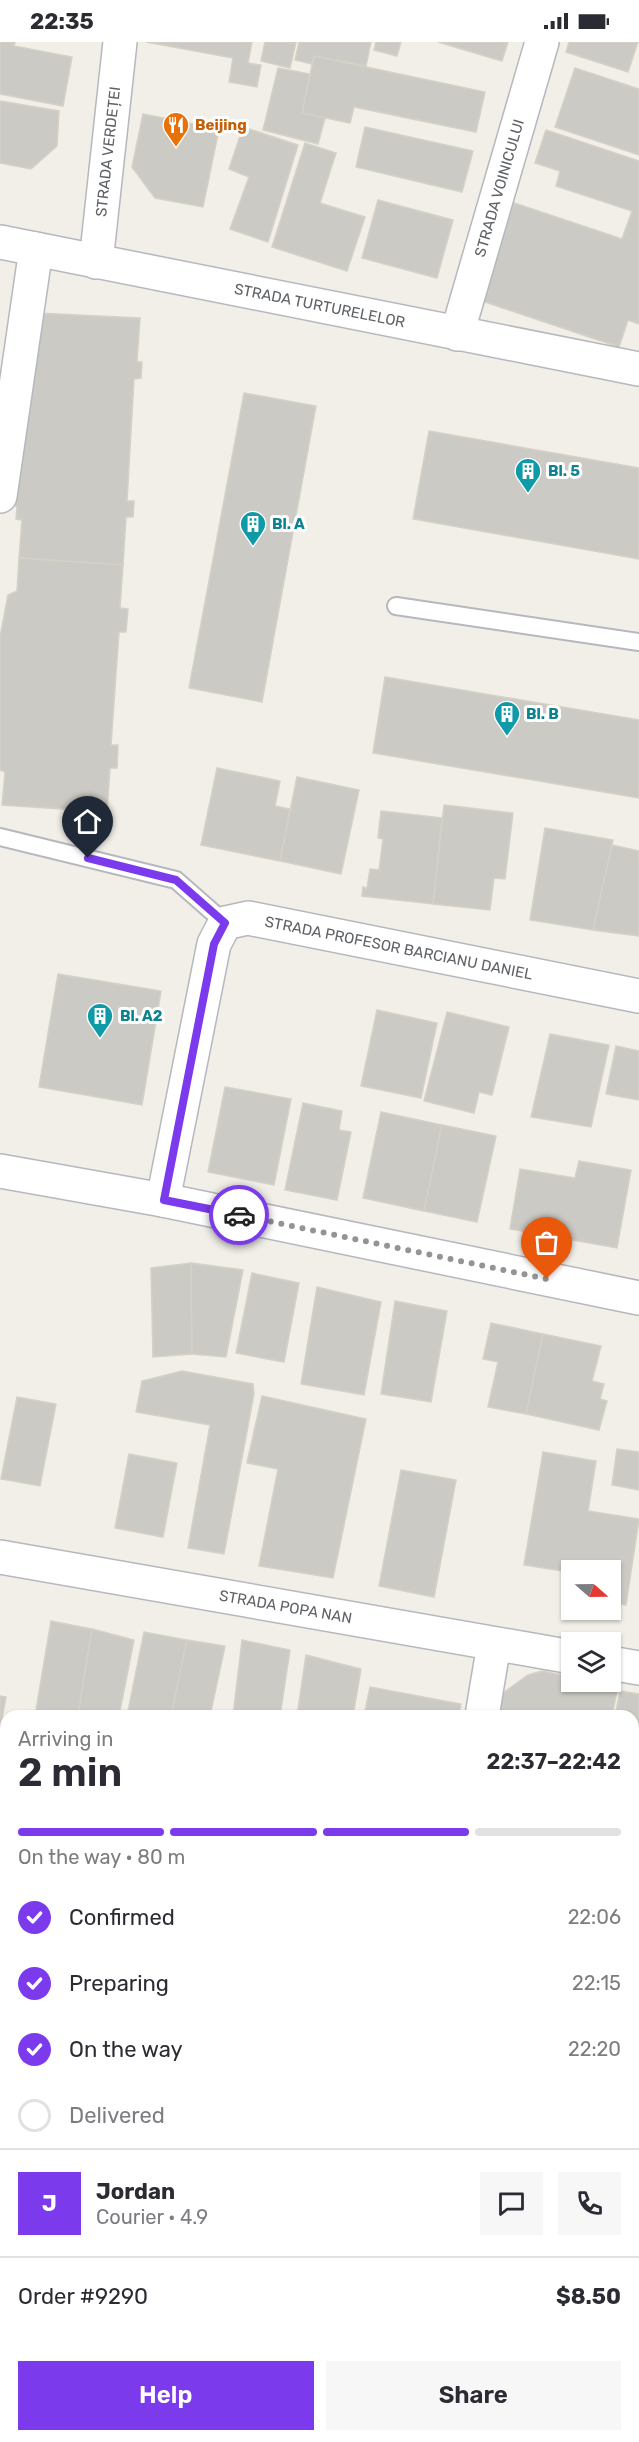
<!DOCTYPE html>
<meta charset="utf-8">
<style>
:root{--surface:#fff;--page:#f7f7f7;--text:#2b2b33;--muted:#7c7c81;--line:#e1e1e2;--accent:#7c3aed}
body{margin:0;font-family:Rubik,sans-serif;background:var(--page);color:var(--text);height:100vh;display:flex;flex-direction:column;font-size:22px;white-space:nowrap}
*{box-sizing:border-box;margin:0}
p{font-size:20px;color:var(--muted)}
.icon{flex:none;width:33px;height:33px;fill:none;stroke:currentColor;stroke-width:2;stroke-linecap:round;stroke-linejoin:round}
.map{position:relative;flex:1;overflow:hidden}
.details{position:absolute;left:0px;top:1668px;width:639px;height:732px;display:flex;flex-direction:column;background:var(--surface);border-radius:18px 18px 0 0;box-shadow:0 2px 4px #0004}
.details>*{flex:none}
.needle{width:39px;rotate:110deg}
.fabs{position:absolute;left:561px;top:1518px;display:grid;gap:12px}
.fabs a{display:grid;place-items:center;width:60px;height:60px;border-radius:0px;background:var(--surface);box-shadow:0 2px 4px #0004;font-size:30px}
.pin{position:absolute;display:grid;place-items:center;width:51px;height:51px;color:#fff;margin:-62px -26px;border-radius:50% 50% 50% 0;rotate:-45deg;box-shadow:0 0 6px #0007}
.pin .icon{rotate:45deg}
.courier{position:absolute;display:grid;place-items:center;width:60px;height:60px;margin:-30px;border:4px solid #7c3aed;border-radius:50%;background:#fff;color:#222;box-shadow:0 2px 8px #0007}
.overview em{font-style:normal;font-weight:600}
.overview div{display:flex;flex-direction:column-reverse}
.overview{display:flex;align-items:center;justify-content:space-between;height:102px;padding:0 18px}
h1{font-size:39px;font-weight:600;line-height:45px}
.bar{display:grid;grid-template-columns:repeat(4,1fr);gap:9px 6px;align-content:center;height:72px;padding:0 18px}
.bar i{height:8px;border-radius:4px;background:var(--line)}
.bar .selected{background:var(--accent)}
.bar p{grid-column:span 4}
.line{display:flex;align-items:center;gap:15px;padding:0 18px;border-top:2px solid var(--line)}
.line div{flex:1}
.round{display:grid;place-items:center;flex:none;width:63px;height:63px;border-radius:0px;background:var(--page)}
ol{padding:0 18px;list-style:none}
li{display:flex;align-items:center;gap:18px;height:66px}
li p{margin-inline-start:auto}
li .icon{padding:6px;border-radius:50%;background:var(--accent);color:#fff;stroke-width:4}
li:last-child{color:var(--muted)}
li i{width:33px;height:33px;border:3px solid var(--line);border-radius:50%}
.action{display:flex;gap:12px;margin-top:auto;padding:12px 18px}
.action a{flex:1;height:69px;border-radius:0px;background:var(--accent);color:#fff;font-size:24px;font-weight:600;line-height:69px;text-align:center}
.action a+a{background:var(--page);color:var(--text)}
.status{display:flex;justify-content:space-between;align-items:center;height:42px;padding:0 30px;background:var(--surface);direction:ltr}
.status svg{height:16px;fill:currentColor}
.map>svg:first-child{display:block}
.building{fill:#cccac5;stroke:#d6d1c6;stroke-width:1.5}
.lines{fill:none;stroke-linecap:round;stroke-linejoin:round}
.lane-casing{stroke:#b5b8bc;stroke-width:20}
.street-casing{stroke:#b5b8bc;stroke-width:36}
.lane{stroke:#fff;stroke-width:16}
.street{stroke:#fff;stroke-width:33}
.done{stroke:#929495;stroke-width:6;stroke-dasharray:0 10.8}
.route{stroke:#7c3aed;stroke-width:8}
.labels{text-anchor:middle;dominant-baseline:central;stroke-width:6;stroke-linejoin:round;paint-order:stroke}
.food-label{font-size:15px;font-weight:bold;fill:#c56008;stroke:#fff;text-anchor:start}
.street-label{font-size:15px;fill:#5f6368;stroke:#fff}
.culture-label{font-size:15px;font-weight:bold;fill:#0d838f;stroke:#fff;text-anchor:start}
</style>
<div class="status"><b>22:35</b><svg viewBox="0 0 49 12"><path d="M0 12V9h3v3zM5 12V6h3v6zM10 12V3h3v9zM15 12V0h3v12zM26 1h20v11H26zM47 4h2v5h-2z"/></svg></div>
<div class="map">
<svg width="639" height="2400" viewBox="0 0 639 2400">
<rect width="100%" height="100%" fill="#f1efe8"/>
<!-- building -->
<g class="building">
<polygon points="0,0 15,0 14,4 72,15 63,64 0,52"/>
<polygon points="146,0 252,0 248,21 261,23 257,45 229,40 233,16"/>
<polygon points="265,0 296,0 290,26 261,19"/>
<polygon points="299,0 371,0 366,24 314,14 312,22 295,18"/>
<polygon points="376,0 401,0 397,14 374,8"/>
<polygon points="438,0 508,0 502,19"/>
<polygon points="569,0 638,0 628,30 566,10"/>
<polygon points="314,14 485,50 476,90 354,65 350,81 302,71"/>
<polygon points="278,26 310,32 302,71 325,76 318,102 263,88"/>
<polygon points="575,26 639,47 639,113 555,85"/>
<polygon points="0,59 59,69 57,104 31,127 0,121"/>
<polygon points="143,72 219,87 203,165 155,156 132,125"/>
<polygon points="243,85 298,103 268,200 230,187 249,135 229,127"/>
<polygon points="365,85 473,109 462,150 356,125"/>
<polygon points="546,88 639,119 639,282 628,278 619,305 482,259 514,161 622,197 632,169 556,144 560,129 535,121"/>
<polygon points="305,101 336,111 320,161 365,175 347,229 272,205"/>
<polygon points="378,158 453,178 437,236 362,216"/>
<polygon points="36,271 140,276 137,320 142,320 141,336 134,337 127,459 134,459 133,475 126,475 123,523 19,516 22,478 16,477 17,466 13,459"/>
<polygon points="244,351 316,364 262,660 189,646"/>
<polygon points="429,389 639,426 639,517 413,477"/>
<polygon points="19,516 123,523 120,566 128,567 126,590 119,590 111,703 118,703 117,726 110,726 107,770 2,763 5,730 0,728 0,595 8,553 17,549"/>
<polygon points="385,635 639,678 639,756 373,711"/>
<polygon points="217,726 280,739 275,764 290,767 280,819 201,803"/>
<polygon points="297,735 359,748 341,832 280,819"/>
<polygon points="444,763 513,771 505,837 494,836 490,868 433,862"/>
<polygon points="381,769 442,776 433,862 362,854 363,845 367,846 370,827 379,828 383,797 378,796"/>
<polygon points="545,786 613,798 593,888 530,878"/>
<polygon points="612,803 639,809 639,894 593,888"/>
<polygon points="58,932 161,949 142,1063 39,1045"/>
<polygon points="377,968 437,981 421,1056 361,1044"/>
<polygon points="447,970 509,985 492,1053 479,1050 474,1071 424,1059"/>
<polygon points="550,992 609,1003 591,1085 531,1075"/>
<polygon points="616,1004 639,1009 639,1058 606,1052"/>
<polygon points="225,1045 291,1057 274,1143 208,1130"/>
<polygon points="303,1061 342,1069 339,1088 351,1090 337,1158 285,1148"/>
<polygon points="381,1070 442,1083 424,1169 363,1156"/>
<polygon points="442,1083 496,1094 477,1180 424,1169"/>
<polygon points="579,1119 631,1128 617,1206 510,1187 520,1127 575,1136"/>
<polygon points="191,1221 192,1312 153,1315 151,1226"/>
<polygon points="191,1221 243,1228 226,1315 192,1312"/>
<polygon points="252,1231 299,1241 284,1320 236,1311"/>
<polygon points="317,1245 381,1260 364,1353 301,1342"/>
<polygon points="395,1259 447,1269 431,1360 381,1352"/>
<polygon points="491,1281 543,1292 526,1372 488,1365 498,1320 483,1317"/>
<polygon points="543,1292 601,1304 592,1339 604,1342 600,1357 607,1359 599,1388 526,1372"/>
<polygon points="182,1329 253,1342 254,1352 224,1512 188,1506 210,1383 136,1370 142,1339"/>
<polygon points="262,1354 366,1377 333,1536 259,1524 278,1427 247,1421"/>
<polygon points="17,1355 56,1362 40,1444 1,1437"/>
<polygon points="617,1407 639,1410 639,1448 612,1443"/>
<polygon points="543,1410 596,1419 588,1469 639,1477 626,1563 610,1560 610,1528 572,1528 572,1554 566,1553 569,1530 524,1523"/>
<polygon points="129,1412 177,1421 163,1495 115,1486"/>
<polygon points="401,1428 456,1438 434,1555 379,1544"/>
<polygon points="51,1579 92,1587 78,1674 35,1674"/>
<polygon points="92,1587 134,1598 119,1674 78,1674"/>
<polygon points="144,1590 187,1598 171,1674 127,1674"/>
<polygon points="187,1598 225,1604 210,1674 171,1674"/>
<polygon points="242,1598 290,1608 280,1674 233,1674"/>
<polygon points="306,1613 361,1627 353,1674 297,1674"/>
<polygon points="542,1629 572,1635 572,1640 596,1640 618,1644 612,1674 498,1674 503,1651 528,1633"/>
<polygon points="370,1645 461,1662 459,1674 364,1674"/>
<polygon points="620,1649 639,1652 639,1789 633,1822 633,1674 615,1674"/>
<polygon points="0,1654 6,1655 0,1687"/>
<polygon points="0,1711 6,1712 6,1739 0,1738"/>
<polygon points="0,1780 6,1782 0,1835"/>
<polygon points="633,1847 639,1848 639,1978 633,1977"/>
<polygon points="0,1852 6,1853 6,1880 0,1912"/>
<polygon points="0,1998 6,1999 5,2158 0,2157"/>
<polygon points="633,2128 637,2128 633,2152"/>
<polygon points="633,2253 639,2254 639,2283 633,2315"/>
<polygon points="638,2315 639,2316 639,2392 633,2391 633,2342"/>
<polygon points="0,2357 6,2357 5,2400 0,2400"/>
<polygon points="279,2394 328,2394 326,2400 277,2400"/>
<polygon points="368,2394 409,2394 407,2400 366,2400"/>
</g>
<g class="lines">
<!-- lane casing -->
<g class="lane-casing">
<g id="lane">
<polyline points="396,564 639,600"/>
<polyline points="0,795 176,838 225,881"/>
</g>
</g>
<!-- street casing -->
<g class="street-casing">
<g id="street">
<path id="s1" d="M0,200L639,327"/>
<path id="s2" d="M96,220L120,0"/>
<path id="s3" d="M457,292L542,0"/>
<polyline points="0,454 36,207"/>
<polyline points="0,1129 163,1158 639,1256"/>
<path id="s4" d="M163,1158L214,902L225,881L248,876L639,954"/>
<path id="s5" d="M0,1515L572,1615"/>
<polyline points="610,1621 639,1626"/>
<polyline points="482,1674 494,1602"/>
<polyline points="0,1972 6,1973"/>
<polyline points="633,2086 639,2087"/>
</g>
</g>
<!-- lane -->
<use href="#lane" class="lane"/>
<!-- street -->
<use href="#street" class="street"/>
</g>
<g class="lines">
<!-- done -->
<polyline class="done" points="239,1173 547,1237"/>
<!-- route -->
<polyline class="route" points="88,816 176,838 225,881 214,902 164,1158 239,1173"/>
</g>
<!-- icons -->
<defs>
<g id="restaurant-pin" transform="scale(1.35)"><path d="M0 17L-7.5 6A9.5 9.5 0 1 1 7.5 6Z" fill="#e8710a" stroke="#fff"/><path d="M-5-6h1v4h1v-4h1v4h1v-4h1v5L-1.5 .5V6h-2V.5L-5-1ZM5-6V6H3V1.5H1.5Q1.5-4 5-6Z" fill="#fff"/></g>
<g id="building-pin" transform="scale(1.35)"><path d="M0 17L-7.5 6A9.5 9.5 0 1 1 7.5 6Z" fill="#0f9aa8" stroke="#fff"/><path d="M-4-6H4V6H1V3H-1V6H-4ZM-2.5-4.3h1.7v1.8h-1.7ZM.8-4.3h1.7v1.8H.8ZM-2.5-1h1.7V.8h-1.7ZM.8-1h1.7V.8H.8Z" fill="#fff"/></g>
</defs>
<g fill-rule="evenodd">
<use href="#restaurant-pin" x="176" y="83"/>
<use href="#building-pin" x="528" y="429"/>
<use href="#building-pin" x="253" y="482"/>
<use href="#building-pin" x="507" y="672"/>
<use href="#building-pin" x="100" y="974"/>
</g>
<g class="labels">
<!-- food labels -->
<g class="food-label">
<text x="195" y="83">Beijing</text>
</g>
<!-- street labels -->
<g class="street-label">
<text stroke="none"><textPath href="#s2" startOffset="111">STRADA VERDEȚEI</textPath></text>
<text stroke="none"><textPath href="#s3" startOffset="152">STRADA VOINICULUI</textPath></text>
<text stroke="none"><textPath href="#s1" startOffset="326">STRADA TURTURELELOR</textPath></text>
<text stroke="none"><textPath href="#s4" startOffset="462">STRADA PROFESOR BARCIANU DANIEL</textPath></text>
<text stroke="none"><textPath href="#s5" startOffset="290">STRADA POPA NAN</textPath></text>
</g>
<!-- culture labels -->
<g class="culture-label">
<text x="548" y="429">Bl. 5</text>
<text x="272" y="482">Bl. A</text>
<text x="526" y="672">Bl. B</text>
<text x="120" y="974">Bl. A2</text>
</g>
</g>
</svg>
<div class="fabs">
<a><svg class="needle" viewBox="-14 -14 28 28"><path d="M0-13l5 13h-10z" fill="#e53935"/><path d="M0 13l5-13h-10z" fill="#7c7c81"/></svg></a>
<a><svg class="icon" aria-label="layers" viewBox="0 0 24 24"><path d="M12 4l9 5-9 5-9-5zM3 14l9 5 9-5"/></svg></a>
</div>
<div class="pin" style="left:547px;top:1237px;background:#ea580c"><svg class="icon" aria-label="bag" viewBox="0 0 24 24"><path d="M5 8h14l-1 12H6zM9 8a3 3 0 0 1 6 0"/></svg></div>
<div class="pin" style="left:88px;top:816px;background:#1f2937"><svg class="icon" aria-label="home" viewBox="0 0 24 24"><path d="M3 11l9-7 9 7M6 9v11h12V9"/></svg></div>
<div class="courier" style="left:239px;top:1173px"><svg class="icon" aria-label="car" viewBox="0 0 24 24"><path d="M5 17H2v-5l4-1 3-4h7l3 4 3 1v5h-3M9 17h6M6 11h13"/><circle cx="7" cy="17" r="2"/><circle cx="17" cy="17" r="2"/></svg></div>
<section class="details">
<div class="overview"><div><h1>2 min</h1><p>Arriving in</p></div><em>22:37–22:42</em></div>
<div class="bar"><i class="selected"></i><i class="selected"></i><i class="selected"></i><i></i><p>On the way · 80 m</p></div>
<ol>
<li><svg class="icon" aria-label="check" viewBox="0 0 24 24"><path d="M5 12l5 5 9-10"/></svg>Confirmed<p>22:06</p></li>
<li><svg class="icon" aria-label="check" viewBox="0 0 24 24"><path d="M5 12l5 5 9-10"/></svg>Preparing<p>22:15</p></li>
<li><svg class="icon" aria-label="check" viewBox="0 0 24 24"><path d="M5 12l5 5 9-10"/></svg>On the way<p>22:20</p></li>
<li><i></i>Delivered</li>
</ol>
<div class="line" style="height:108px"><b class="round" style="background:var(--accent);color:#fff">J</b><div><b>Jordan</b><p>Courier · 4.9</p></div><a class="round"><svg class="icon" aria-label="chat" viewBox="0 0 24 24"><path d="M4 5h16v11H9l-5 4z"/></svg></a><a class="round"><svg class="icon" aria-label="phone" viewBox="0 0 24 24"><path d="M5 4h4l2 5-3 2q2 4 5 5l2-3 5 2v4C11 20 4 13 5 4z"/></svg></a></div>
<div class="line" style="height:78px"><div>Order #9290</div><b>$8.50</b></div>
<div class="action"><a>Help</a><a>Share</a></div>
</section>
</div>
